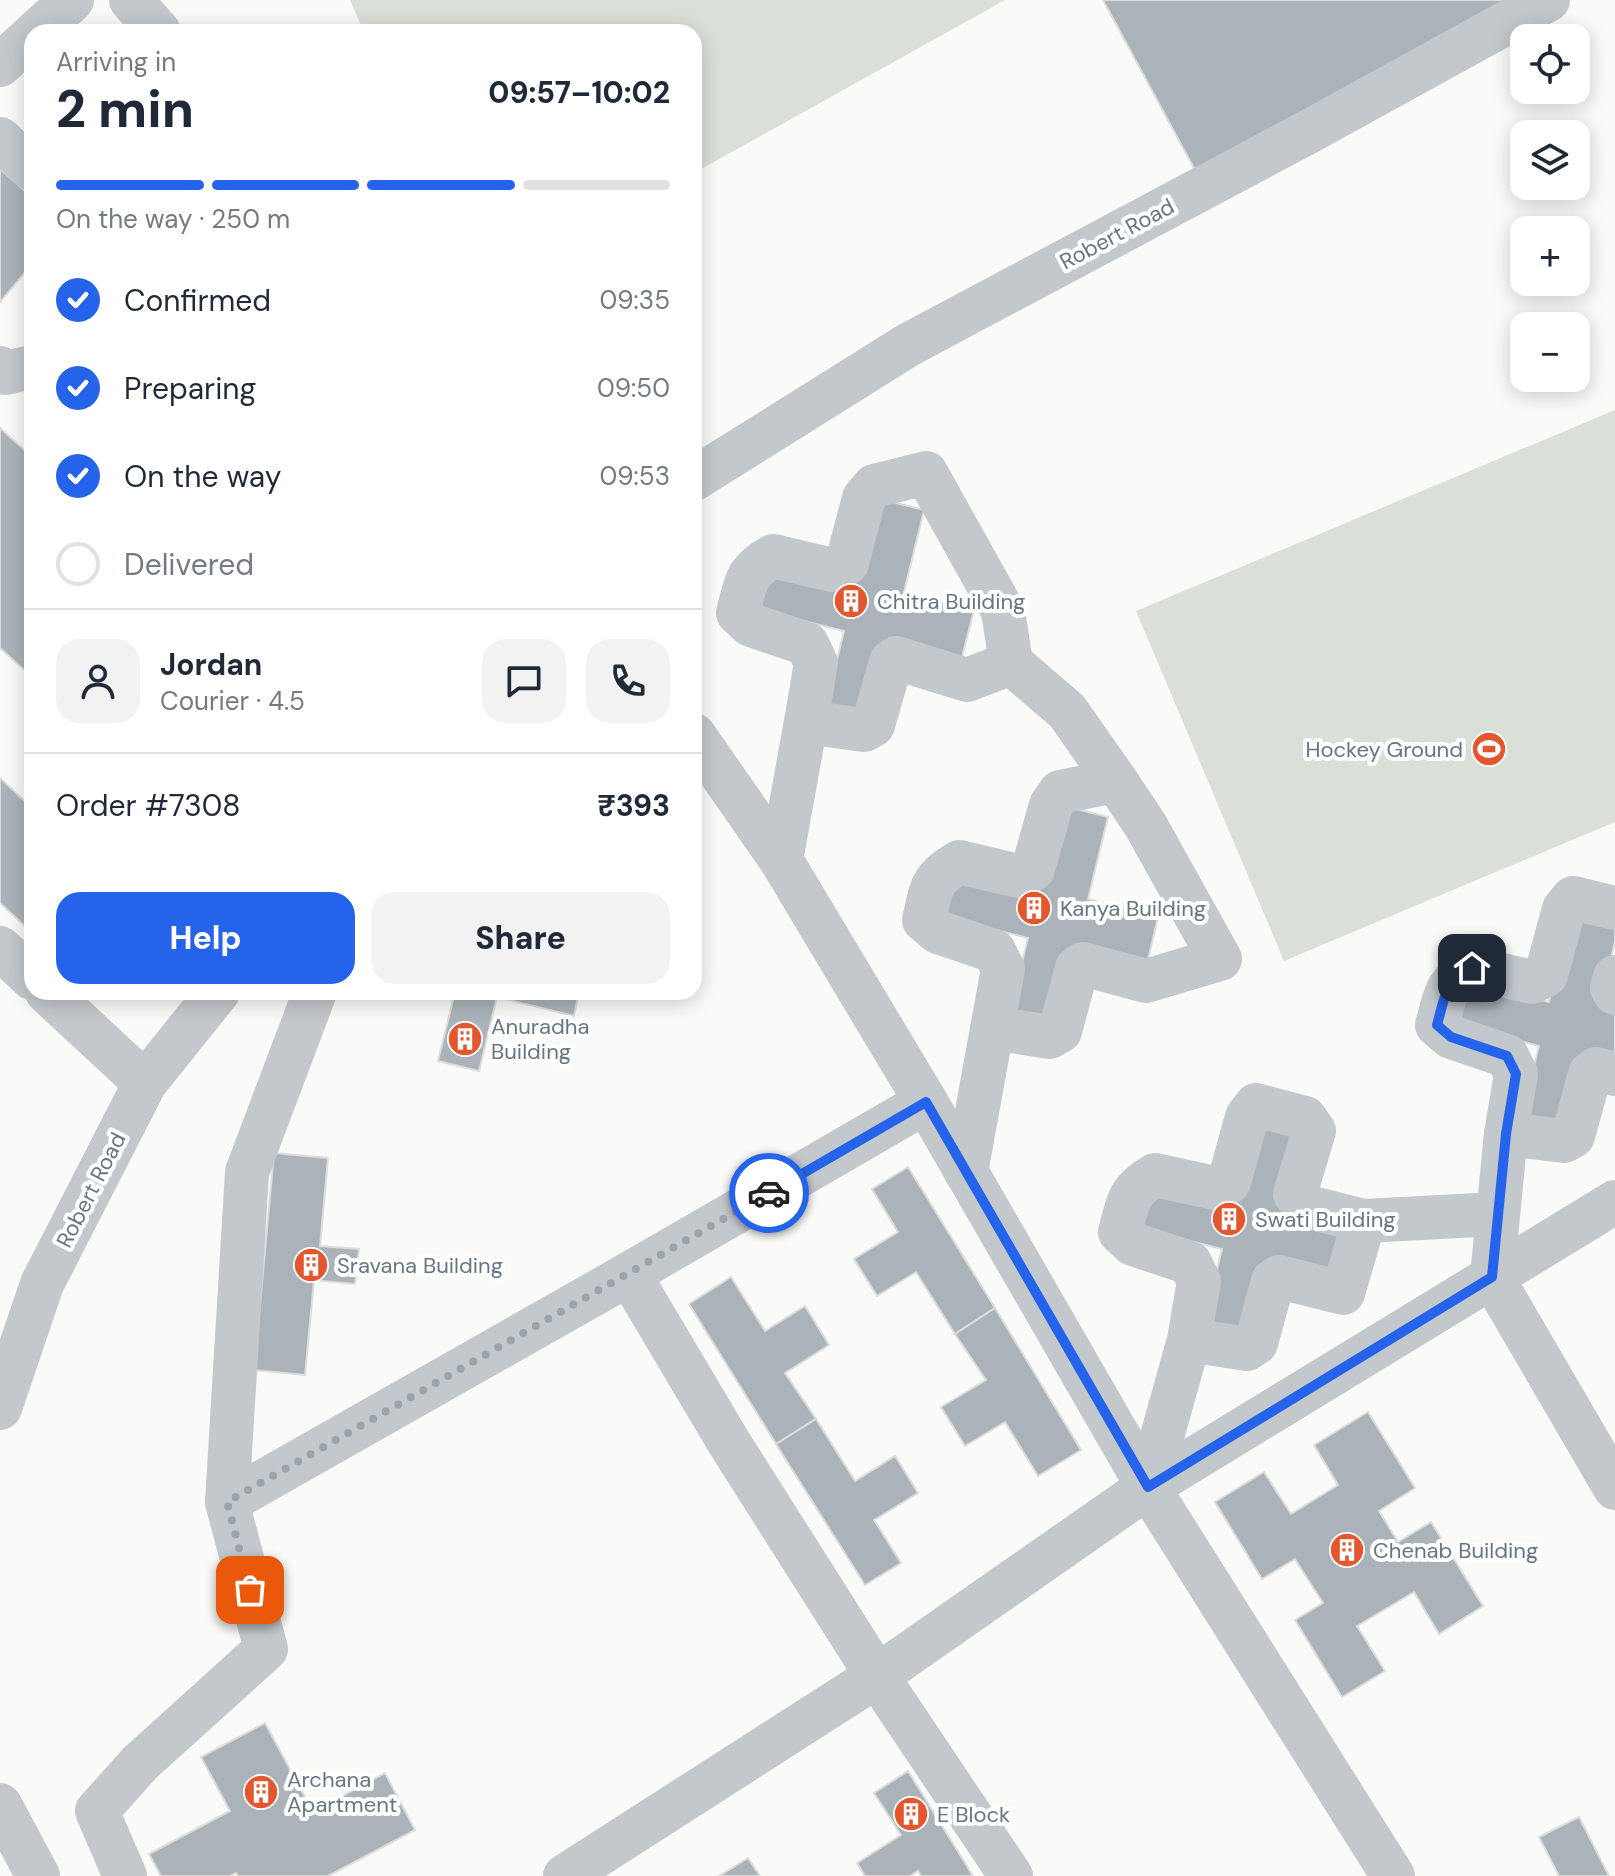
<!DOCTYPE html>
<meta charset="utf-8">
<style>
:root{--surface:#fff;--page:#f2f2f3;--text:#1f2937;--muted:#747a83;--line:#e0e1e3;--accent:#2563eb}
body{margin:0;font-family:"DM Sans",sans-serif;background:var(--page);color:var(--text);height:100vh;display:flex;flex-direction:column;font-size:30px;white-space:nowrap}
*{box-sizing:border-box;margin:0}
p{font-size:26px;color:var(--muted)}
.icon{flex:none;width:44px;height:44px;fill:none;stroke:currentColor;stroke-width:2;stroke-linecap:round;stroke-linejoin:round}
.map{position:relative;flex:1;overflow:hidden}
.details{position:absolute;left:24px;top:24px;width:678px;height:976px;display:flex;flex-direction:column;background:var(--surface);border-radius:24px;box-shadow:0 4px 20px #0003}
.details>*{flex:none}
.buttons{position:absolute;left:1510px;top:24px;display:grid;gap:16px}
.buttons a{display:grid;place-items:center;width:80px;height:80px;border-radius:16px;background:var(--surface);box-shadow:0 4px 20px #0003;font-size:40px}
.pin{position:absolute;display:grid;place-items:center;width:68px;height:68px;color:#fff;margin:-34px;border-radius:16px;box-shadow:0 4px 12px #0006}
.courier{position:absolute;display:grid;place-items:center;width:80px;height:80px;margin:-40px;border:6px solid #2563eb;border-radius:50%;background:#fff;color:#222;box-shadow:0 2px 10px #0007}
.headline em{font-style:normal;font-weight:800}
.headline div{display:flex;flex-direction:column-reverse}
.headline{display:flex;align-items:center;justify-content:space-between;height:136px;padding:0 32px}
h1{font-size:52px;font-weight:800;line-height:60px}
.bar{display:grid;grid-template-columns:repeat(4,1fr);gap:12px 8px;align-content:center;height:96px;padding:0 32px}
.bar i{height:10px;border-radius:6px;background:var(--line)}
.bar .current{background:var(--accent)}
.bar p{grid-column:span 4}
.line{display:flex;align-items:center;gap:20px;padding:0 32px;border-top:2px solid var(--line)}
.line div{flex:1}
.round{display:grid;place-items:center;flex:none;width:84px;height:84px;border-radius:24px;background:var(--page)}
ol{padding:0 32px;list-style:none}
li{display:flex;align-items:center;gap:24px;height:88px}
li p{margin-inline-start:auto}
li .icon{padding:8px;border-radius:50%;background:var(--accent);color:#fff;stroke-width:4}
li:last-child{color:var(--muted)}
li i{width:44px;height:44px;border:4px solid var(--line);border-radius:50%}
.button{display:flex;gap:16px;margin-top:auto;padding:16px 32px}
.button a{flex:1;height:92px;border-radius:24px;background:var(--accent);color:#fff;font-size:32px;font-weight:800;line-height:92px;text-align:center}
.button a+a{background:var(--page);color:var(--text)}
.map>svg:first-child{display:block}
.green{fill:#dadfd7}
.building{fill:#aab3b9;stroke:#dcdcda;stroke-width:2}
.lines{fill:none;stroke-linecap:round;stroke-linejoin:round}
.minor{stroke:#c3c8cc;stroke-width:44}
.done{stroke:#99a4ac;stroke-width:8;stroke-dasharray:0 14.4}
.route{stroke:#2563eb;stroke-width:10}
.labels{text-anchor:middle;dominant-baseline:central;stroke-width:8;stroke-linejoin:round;paint-order:stroke}
.street-label{font-size:22px;fill:#657683;stroke:#fff}
.poi-label{font-size:22px;fill:#657683;stroke:#fff;text-anchor:start}
</style>
<div class="map">
<svg width="1615" height="1876" viewBox="0 0 1615 1876">
<rect width="100%" height="100%" fill="#fafaf8"/>
<!-- green -->
<g class="green">
<polygon points="350,0 1005,0 694,173 694,32 364,32"/>
<polygon points="1615,410 1615,822 1284,961 1136,611"/>
</g>
<!-- building -->
<g class="building">
<polygon points="1103,0 1514,0 1196,172"/>
<polygon points="0,169 32,197 32,264 0,302"/>
<polygon points="0,428 32,457 32,677 0,648"/>
<polygon points="876,498 924,510 904,592 974,610 960,665 884,646 865,720 825,710 844,631 760,610 770,567 853,588"/>
<polygon points="0,778 32,808 32,923 27,928 0,903"/>
<polygon points="1060,805 1108,817 1088,899 1158,917 1145,972 1068,952 1050,1027 1009,1016 1028,938 944,917 954,874 1038,895"/>
<polygon points="1571,912 1615,923 1615,942 1599,1006 1615,1010 1615,1069 1561,1133 1520,1123 1539,1046 1454,1024 1465,981 1549,1002"/>
<polygon points="455,992 579,992 574,1016 497,997 479,1071 438,1061"/>
<polygon points="1253,1116 1302,1129 1282,1210 1352,1228 1338,1283 1262,1264 1243,1338 1203,1328 1222,1249 1138,1228 1148,1186 1231,1207"/>
<polygon points="274,1153 328,1158 320,1246 359,1249 355,1284 314,1280 305,1375 254,1370"/>
<polygon points="908,1167 995,1308 955,1334 916,1272 877,1296 854,1259 898,1232 872,1189"/>
<polygon points="731,1277 765,1331 805,1306 829,1345 785,1373 816,1419 776,1444 689,1304"/>
<polygon points="995,1308 1081,1450 1038,1476 1005,1422 965,1446 941,1407 986,1380 955,1334"/>
<polygon points="1368,1412 1415,1488 1379,1511 1398,1542 1431,1522 1483,1606 1439,1634 1414,1592 1357,1626 1385,1671 1342,1697 1295,1620 1323,1603 1295,1559 1262,1579 1215,1502 1264,1472 1291,1514 1338,1485 1314,1445"/>
<polygon points="816,1419 855,1481 895,1456 918,1493 874,1520 901,1563 865,1585 776,1444"/>
<polygon points="265,1723 313,1812 385,1773 415,1830 328,1876 238,1876 236,1873 230,1876 161,1876 149,1854 230,1811 201,1757"/>
<polygon points="908,1771 973,1876 921,1876 918,1871 910,1876 865,1876 857,1863 901,1835 874,1793"/>
<polygon points="1579,1817 1609,1876 1559,1876 1539,1837"/>
<polygon points="748,1858 760,1876 719,1876"/>
</g>
<g class="lines">
<!-- minor -->
<g class="minor">
<polyline points="131,0 159,32"/>
<polyline points="36,32 72,0"/>
<polyline points="0,65 32,36"/>
<polyline points="0,139 32,169"/>
<polyline points="0,368 5,373 32,367"/>
<polyline points="694,479 908,345 1310,131 1548,0"/>
<path d="M1011,663L1003,611L926,473L874,486L864,498L847,563L832,570L773,556C744,572 746,584 738,613L751,625L807,644L816,663L806,722L864,730L873,725L891,662L896,658L967,680L1011,663L1067,711L1116,781"/>
<polyline points="694,735 781,860 926,1102 1148,1487 1393,1876"/>
<polyline points="781,860 806,722"/>
<path d="M1615,908L1573,898L1564,909L1546,975L1532,982L1472,968C1443,985 1446,995 1437,1025L1451,1037L1507,1056L1516,1074L1506,1134L1492,1277L1615,1488"/>
<polyline points="0,948 32,978"/>
<polyline points="1615,977 1612,988 1615,993"/>
<polyline points="47,992 145,1083"/>
<polyline points="1506,1134 1564,1141 1573,1136 1590,1074 1596,1069 1615,1074"/>
<path d="M966,1172L1003,969L994,951L938,932L924,920C932,888 929,880 959,862L1019,876L1033,869L1051,805L1060,792L1116,781L1146,826L1220,959L1146,981L1083,964L1077,968L1060,1031L1050,1037L993,1028"/>
<polyline points="1364,1221 1498,1214"/>
<polyline points="629,1274 728,1441 877,1676 1011,1876"/>
<polyline points="0,1408 42,1284 145,1083 218,992"/>
<path d="M1148,1487L1189,1340L1199,1281L1190,1263L1133,1244L1120,1232C1128,1203 1127,1191 1155,1175L1215,1188L1229,1182L1247,1117L1256,1105L1305,1118L1314,1131L1295,1194L1308,1207L1364,1221L1343,1293L1279,1277L1273,1281L1256,1343L1247,1349L1189,1340"/>
<polyline points="227,1502 629,1274 926,1102"/>
<polyline points="0,1805 38,1876"/>
<polyline points="125,1876 97,1811 140,1763 266,1649 227,1502 247,1172 315,992"/>
<polyline points="565,1876 877,1676 1148,1487 1615,1202"/>
</g>
</g>
<g class="lines">
<!-- done -->
<polyline class="done" points="250,1590 227,1502 769,1193"/>
<!-- route -->
<path class="route" d="M769,1193L926,1102L1148,1487L1492,1277L1506,1134L1516,1074L1507,1056L1451,1037L1437,1025C1445,996 1444,984 1472,968"/>
</g>
<!-- icons -->
<defs>
<g id="building-disc" transform="scale(1.8)"><circle r="9.5" fill="#e4572e" stroke="#fff"/><path d="M-4-6H4V6H1V3H-1V6H-4ZM-2.5-4.3h1.7v1.8h-1.7ZM.8-4.3h1.7v1.8H.8ZM-2.5-1h1.7V.8h-1.7ZM.8-1h1.7V.8H.8Z" fill="#fff"/></g>
<g id="stadium-disc" transform="scale(1.8)"><circle r="9.5" fill="#e4572e" stroke="#fff"/><path d="M0-5a6.5 5 0 1 0 0 10a6.5 5 0 1 0 0-10ZM-3.5-1.8h7v3.6h-7Z" fill="#fff"/></g>
</defs>
<g fill-rule="evenodd">
<use href="#building-disc" x="851" y="601"/>
<use href="#stadium-disc" x="1489" y="749"/>
<use href="#building-disc" x="1034" y="908"/>
<use href="#building-disc" x="465" y="1039"/>
<use href="#building-disc" x="1229" y="1219"/>
<use href="#building-disc" x="311" y="1265"/>
<use href="#building-disc" x="1347" y="1550"/>
<use href="#building-disc" x="261" y="1792"/>
<use href="#building-disc" x="911" y="1814"/>
</g>
<g class="labels">
<!-- street labels -->
<g class="street-label">
<text transform="translate(1117 234) rotate(-28)">Robert Road</text>
<text transform="translate(91 1190) rotate(-63)">Robert Road</text>
</g>
<!-- poi labels -->
<g class="poi-label">
<text x="877" y="601">Chitra Building</text>
<text x="1463" y="749" text-anchor="end">Hockey Ground</text>
<text x="1060" y="908">Kanya Building</text>
<text x="491" y="1026">Anuradha<tspan x="491" dy="25">Building</tspan></text>
<text x="1255" y="1219">Swati Building</text>
<text x="337" y="1265">Sravana Building</text>
<text x="1373" y="1550">Chenab Building</text>
<text x="287" y="1779">Archana<tspan x="287" dy="25">Apartment</tspan></text>
<text x="937" y="1814">E Block</text>
</g>
</g>
</svg>
<div class="buttons">
<a><svg class="icon" aria-label="locate" viewBox="0 0 24 24"><circle cx="12" cy="12" r="6"/><path d="M12 2v4M12 18v4M2 12h4M18 12h4"/></svg></a>
<a><svg class="icon" aria-label="layers" viewBox="0 0 24 24"><path d="M12 4l9 5-9 5-9-5zM3 14l9 5 9-5"/></svg></a>
<a>+</a>
<a>−</a>
</div>
<div class="pin" style="left:250px;top:1590px;background:#ea580c"><svg class="icon" aria-label="bag" viewBox="0 0 24 24"><path d="M5 8h14l-1 12H6zM9 8a3 3 0 0 1 6 0"/></svg></div>
<div class="pin" style="left:1472px;top:968px;background:#1f2937"><svg class="icon" aria-label="home" viewBox="0 0 24 24"><path d="M3 11l9-7 9 7M6 9v11h12V9"/></svg></div>
<div class="courier" style="left:769px;top:1193px"><svg class="icon" aria-label="car" viewBox="0 0 24 24"><path d="M5 17H2v-5l4-1 3-4h7l3 4 3 1v5h-3M9 17h6M6 11h13"/><circle cx="7" cy="17" r="2"/><circle cx="17" cy="17" r="2"/></svg></div>
<section class="details">
<div class="headline"><div><h1>2 min</h1><p>Arriving in</p></div><em>09:57–10:02</em></div>
<div class="bar"><i class="current"></i><i class="current"></i><i class="current"></i><i></i><p>On the way · 250 m</p></div>
<ol>
<li><svg class="icon" aria-label="check" viewBox="0 0 24 24"><path d="M5 12l5 5 9-10"/></svg>Confirmed<p>09:35</p></li>
<li><svg class="icon" aria-label="check" viewBox="0 0 24 24"><path d="M5 12l5 5 9-10"/></svg>Preparing<p>09:50</p></li>
<li><svg class="icon" aria-label="check" viewBox="0 0 24 24"><path d="M5 12l5 5 9-10"/></svg>On the way<p>09:53</p></li>
<li><i></i>Delivered</li>
</ol>
<div class="line" style="height:144px"><a class="round"><svg class="icon" aria-label="person" viewBox="0 0 24 24"><circle cx="12" cy="8" r="4"/><path d="M4 21q1-7 8-7t8 7"/></svg></a><div><b>Jordan</b><p>Courier · 4.5</p></div><a class="round"><svg class="icon" aria-label="chat" viewBox="0 0 24 24"><path d="M4 5h16v11H9l-5 4z"/></svg></a><a class="round"><svg class="icon" aria-label="phone" viewBox="0 0 24 24"><path d="M5 4h4l2 5-3 2q2 4 5 5l2-3 5 2v4C11 20 4 13 5 4z"/></svg></a></div>
<div class="line" style="height:104px"><div>Order #7308</div><b>₹393</b></div>
<div class="button"><a>Help</a><a>Share</a></div>
</section>
</div>
